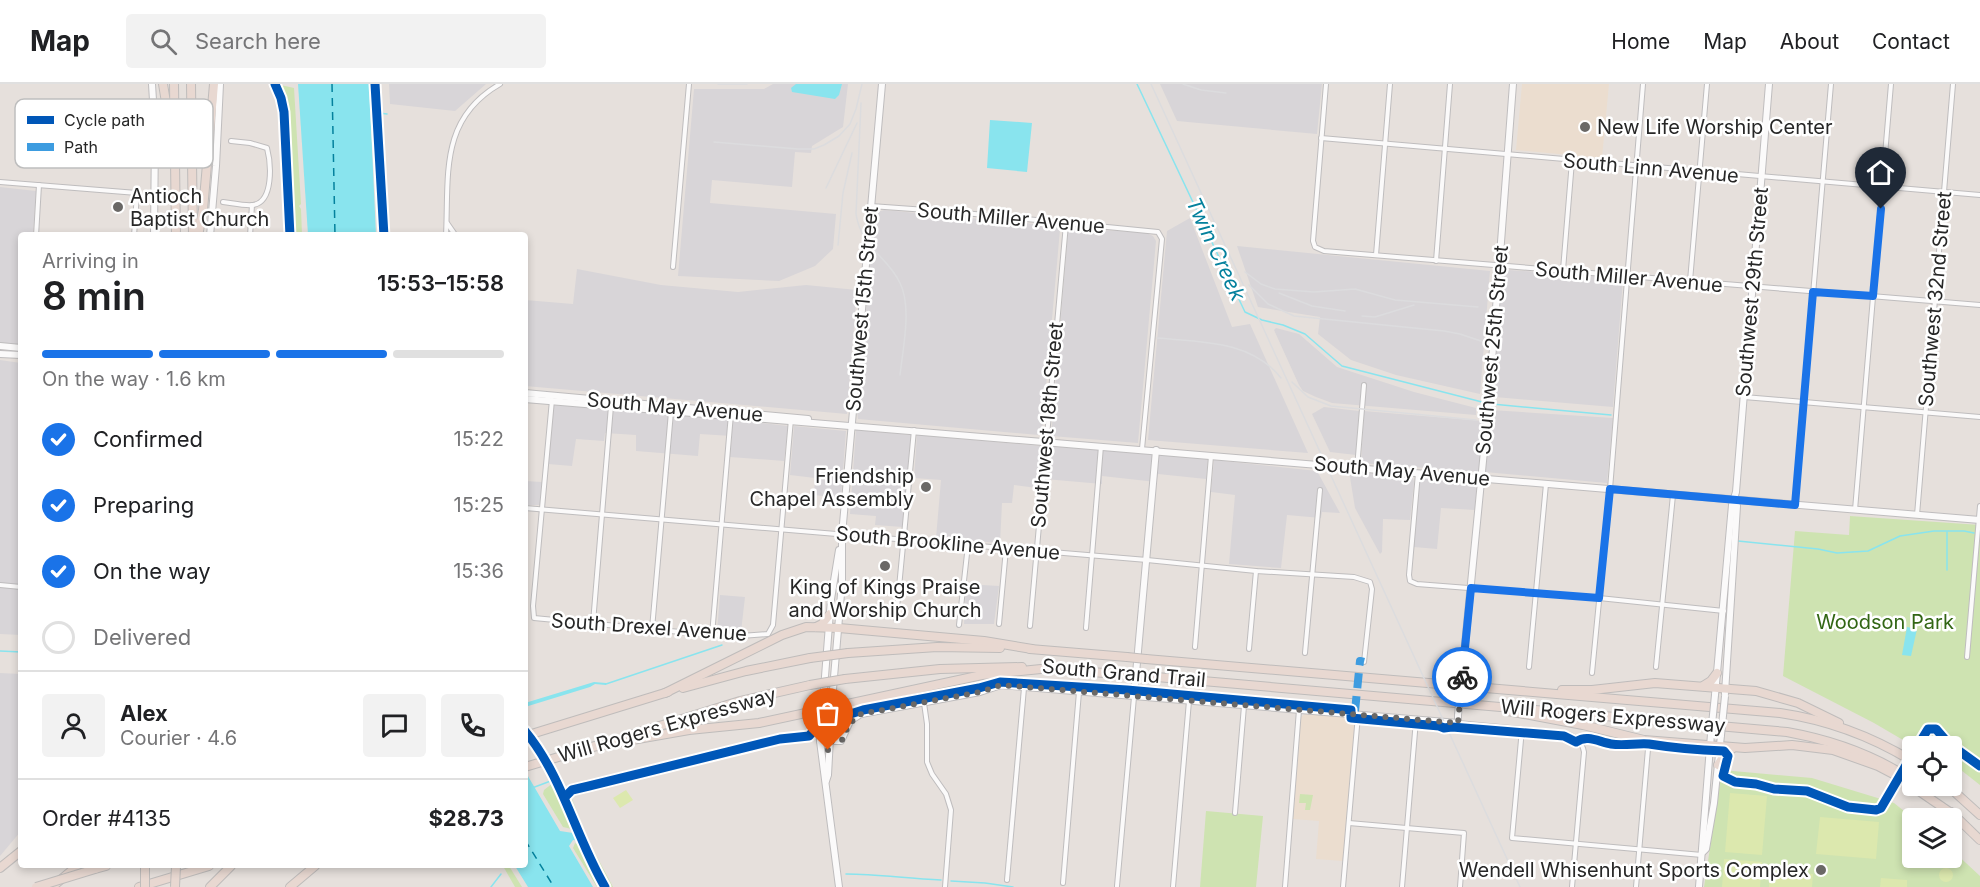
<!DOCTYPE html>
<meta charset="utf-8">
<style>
:root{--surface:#fff;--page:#f2f2f2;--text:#202124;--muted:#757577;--line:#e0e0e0;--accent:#1a73e8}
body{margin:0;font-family:Inter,sans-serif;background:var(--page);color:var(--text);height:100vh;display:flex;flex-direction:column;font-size:22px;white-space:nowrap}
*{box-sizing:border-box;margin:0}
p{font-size:20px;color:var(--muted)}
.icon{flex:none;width:33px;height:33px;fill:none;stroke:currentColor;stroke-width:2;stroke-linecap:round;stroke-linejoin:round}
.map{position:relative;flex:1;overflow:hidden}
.details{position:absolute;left:18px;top:148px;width:510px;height:636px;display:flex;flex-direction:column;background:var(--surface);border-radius:6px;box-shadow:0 3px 9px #0003}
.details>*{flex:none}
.tools{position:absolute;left:1902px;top:652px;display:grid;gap:12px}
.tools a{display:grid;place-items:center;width:60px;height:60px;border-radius:6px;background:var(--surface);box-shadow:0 3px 9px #0003;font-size:30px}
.pin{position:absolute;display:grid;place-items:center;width:51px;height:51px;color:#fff;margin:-62px -26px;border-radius:50% 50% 50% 0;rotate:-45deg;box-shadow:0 0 6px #0007}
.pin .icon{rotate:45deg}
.courier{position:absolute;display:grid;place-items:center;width:60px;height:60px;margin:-30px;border:4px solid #1a73e8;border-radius:50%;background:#fff;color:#222;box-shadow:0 2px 8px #0007}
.overview em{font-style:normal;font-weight:600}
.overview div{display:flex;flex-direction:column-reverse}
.overview{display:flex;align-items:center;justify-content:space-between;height:102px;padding:0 24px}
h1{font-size:39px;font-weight:600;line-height:45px}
.bar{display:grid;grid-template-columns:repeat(4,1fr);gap:9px 6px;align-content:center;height:72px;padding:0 24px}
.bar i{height:8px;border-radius:4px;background:var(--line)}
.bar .selected{background:var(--accent)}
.bar p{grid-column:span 4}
.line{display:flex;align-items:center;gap:15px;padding:0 24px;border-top:2px solid var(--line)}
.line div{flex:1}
.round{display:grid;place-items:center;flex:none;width:63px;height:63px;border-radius:6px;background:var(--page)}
ol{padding:0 24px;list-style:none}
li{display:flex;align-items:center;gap:18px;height:66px}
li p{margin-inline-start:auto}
li .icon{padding:6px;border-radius:50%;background:var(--accent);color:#fff;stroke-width:4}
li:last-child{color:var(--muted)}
li i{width:33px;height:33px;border:3px solid var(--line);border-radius:50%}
header{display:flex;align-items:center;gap:36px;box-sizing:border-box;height:84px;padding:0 30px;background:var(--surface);border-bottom:2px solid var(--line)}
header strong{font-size:28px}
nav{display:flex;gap:33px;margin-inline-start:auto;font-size:21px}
.search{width:420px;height:54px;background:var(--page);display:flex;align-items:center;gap:15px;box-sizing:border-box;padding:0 21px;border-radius:6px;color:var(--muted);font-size:22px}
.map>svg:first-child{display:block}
.industrial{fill:#d8d5d8}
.education{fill:#ebddcf}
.green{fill:#cee3b1}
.pitch{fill:#dce8ae}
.water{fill:#89e4ee}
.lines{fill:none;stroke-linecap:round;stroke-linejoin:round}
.stream{stroke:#89e4ee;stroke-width:1.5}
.ferry{stroke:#04819d;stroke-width:1.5;stroke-dasharray:8 6;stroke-linecap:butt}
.street-casing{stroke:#bfbdbe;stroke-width:6}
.secondary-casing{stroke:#bfbdbe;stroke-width:8}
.highway-casing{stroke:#bfbcbb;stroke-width:10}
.street{stroke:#fbfafa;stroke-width:4}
.secondary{stroke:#fbfafa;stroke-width:6}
.highway{stroke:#e8d8d1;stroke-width:8}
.rail{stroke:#dcdcde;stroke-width:1.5}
.secondary-bridge-casing{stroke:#bfbdbe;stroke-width:8;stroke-linecap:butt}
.highway-bridge-casing{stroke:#bfbcbb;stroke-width:10;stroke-linecap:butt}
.secondary-bridge{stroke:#fbfafa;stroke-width:6}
.highway-bridge{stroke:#e8d8d1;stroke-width:8}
.quiet{stroke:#3d9ce0;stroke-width:8;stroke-dasharray:15 8;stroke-linecap:butt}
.cycleway-casing{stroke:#fff;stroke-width:13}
.cycleway{stroke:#0057b8;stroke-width:9}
.done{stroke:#6a6866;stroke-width:6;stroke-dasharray:0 10.8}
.route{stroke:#1a73e8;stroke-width:8}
.poi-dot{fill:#6a6866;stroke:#fff;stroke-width:2}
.labels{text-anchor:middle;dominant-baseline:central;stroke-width:5;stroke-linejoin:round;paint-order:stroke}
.poi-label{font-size:20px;fill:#272727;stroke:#fff;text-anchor:start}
.street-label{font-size:20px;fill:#272727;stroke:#fff}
.park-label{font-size:20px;fill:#326614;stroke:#fff}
.water-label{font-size:21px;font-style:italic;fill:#04819d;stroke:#fff}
.key{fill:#fff;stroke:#bebebe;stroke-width:1.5}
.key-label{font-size:16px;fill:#272727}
</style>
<header>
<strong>Map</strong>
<div class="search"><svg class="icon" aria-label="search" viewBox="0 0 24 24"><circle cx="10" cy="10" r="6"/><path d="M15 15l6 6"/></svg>Search here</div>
<nav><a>Home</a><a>Map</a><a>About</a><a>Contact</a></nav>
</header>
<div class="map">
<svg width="1980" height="803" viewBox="0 0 1980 803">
<rect width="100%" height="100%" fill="#e6e0dc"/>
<!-- industrial -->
<g class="industrial">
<polygon points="389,0 486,0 455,27 390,20"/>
<polygon points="773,0 848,0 843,43 812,62 811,69 795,68 792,103 712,96 710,119 836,130 833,165 815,182 779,197 678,192 694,5 764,5"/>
<polygon points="1160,0 1322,0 1317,50 1177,37"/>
<polygon points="0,103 36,107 33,151 21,152 21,262 0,260"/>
<polygon points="884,126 1056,142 1060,146 1042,347 1039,351 858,335 857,327 874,136 877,128"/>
<polygon points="1190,134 1232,243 1250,240 1308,369 1148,356 1167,147"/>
<polygon points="1075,144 1146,149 1153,152 1156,157 1138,359 1051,352 1068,147"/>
<polygon points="1237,162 1490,187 1480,310 1396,291 1351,276 1318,250 1320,233 1258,223"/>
<polygon points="577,185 661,201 738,208 806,201 857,206 847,330 525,302 525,216 573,220"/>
<polygon points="1509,186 1621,194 1623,196 1613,323 1495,313 1491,309 1502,187"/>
<polygon points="1276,244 1299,250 1337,283 1414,308 1476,324 1476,331 1332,319 1316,313 1303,307 1299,301 1274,246"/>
<polygon points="0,276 21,279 21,551 0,550"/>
<polygon points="553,321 723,333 728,335 788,342 784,377 730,373 732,352 700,350 698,372 636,367 636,351 605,349 604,357 576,355 572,382 548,380"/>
<polygon points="1324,323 1359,327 1356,371 1330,368 1312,330"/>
<polygon points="1491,326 1613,334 1607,399 1485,388"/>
<polygon points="1364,327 1483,337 1479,388 1361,379"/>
<polygon points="794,342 846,347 841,414 814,411 815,394 790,391"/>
<polygon points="856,346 911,351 903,443 875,441 876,432 850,430"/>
<polygon points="917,351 1041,362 1037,404 1014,401 1012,419 1002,419 1000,459 936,454 941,396 914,394"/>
<polygon points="1048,362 1208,375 1206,395 1158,390 1156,398 1102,392 1102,400 1045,395"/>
<polygon points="1214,376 1317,387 1340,429 1322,428 1321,434 1287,431 1281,484 1229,480 1235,411 1211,408"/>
<polygon points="1349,387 1413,394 1414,398 1410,436 1383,435 1382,468 1380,470 1355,424"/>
<polygon points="1423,393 1473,398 1477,401 1475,426 1441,424 1437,465 1414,463 1419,396"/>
<polygon points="525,397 542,398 540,421 525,421"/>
<polygon points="966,500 999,502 994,540 964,540"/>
<polygon points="720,511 745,513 741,548 717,547"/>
<polygon points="0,589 21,590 21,747 0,772"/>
</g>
<!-- education -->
<g class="education">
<polygon points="1522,0 1609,0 1602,74 1516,66"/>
<polygon points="1306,629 1352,633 1356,638 1343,777 1316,775 1319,737 1293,735 1301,633"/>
</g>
<!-- green -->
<g class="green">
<polygon points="276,0 294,4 301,120 299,122 301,125 302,151 291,151 285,21"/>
<polygon points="1850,432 1980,441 1980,701 1952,679 1952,663 1915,663 1874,639 1783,592 1795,447 1849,451"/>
<polygon points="1722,686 1812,694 1894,719 1914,735 1912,735 1912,774 1952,774 1952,766 1980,792 1980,803 1704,803"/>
<polygon points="553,699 557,699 576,746 563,743 543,710 544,706"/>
<polygon points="573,707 576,711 572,715 585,748 579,747 567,715"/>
<polygon points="1300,710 1313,711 1310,726 1305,726 1306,719 1299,719"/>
<polygon points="1206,727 1263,732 1256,803 1200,803"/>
<polygon points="575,759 582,762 603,803 597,803 573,764"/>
<polygon points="585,760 590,760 613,803 606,803"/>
<polygon points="503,782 509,782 522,803 515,803"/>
</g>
<!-- pitch -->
<g class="pitch">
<polygon points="626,706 633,716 620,724 613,714"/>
<polygon points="1730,709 1767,712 1762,771 1725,768"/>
<polygon points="1820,733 1879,738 1876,775 1816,770"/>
<polygon points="1724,775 1762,778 1760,803 1722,803"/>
<circle cx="1946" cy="791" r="7"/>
<polygon points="1770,787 1813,790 1812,803 1769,803"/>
<polygon points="1881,794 1907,796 1907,803 1880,803"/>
</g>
<!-- water -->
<g class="water">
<polygon points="298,0 369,0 376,151 308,151"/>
<polygon points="796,0 842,0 839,11 835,15 792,8 791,4"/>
<polygon points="990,36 1032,39 1027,88 987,84"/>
<polygon points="1907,543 1917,545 1911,572 1902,571"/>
<polygon points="594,598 606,599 606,601 595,600 590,603 525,623 525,619"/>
<polygon points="525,687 560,747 586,751 589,758 573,756 569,762 593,803 528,803 515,782 525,782"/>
</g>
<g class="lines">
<!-- stream -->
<g class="stream">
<polyline points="1137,0 1245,228 1262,236 1283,241 1305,250 1342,282 1482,318"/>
<polyline points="372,28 387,30"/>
<polyline points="1492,320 1611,331"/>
<polyline points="1738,457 1818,465 1837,469 1868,467 1900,452 1934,447 1964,447 1974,449"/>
<polyline points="1947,486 1947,448"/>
<polyline points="0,567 21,568"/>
<polyline points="606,600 722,561"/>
<polyline points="532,704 556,695"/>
<path d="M846,790C878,790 909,795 941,796"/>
<polyline points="951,797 985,799 1013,803"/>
<polyline points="491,803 501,790"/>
</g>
<!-- ferry -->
<g class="ferry">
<polyline points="332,0 335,152"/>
<polyline points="525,756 554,803"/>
</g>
<!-- street casing -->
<g class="street-casing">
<g id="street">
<polyline points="1326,0 1313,157 1315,163 1324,167 1980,221"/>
<polyline points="1321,54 1980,111"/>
<polyline points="0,98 137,109 134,152"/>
<path d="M223,118C232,119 244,122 253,121C274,118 271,79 267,64L250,59L231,57"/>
<polyline points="871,122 954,128 1158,148 1162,155 1142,365"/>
<polyline points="447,139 456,152"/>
<polyline points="36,152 39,101"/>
<polyline points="250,152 252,121"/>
<path d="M446,152C449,91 439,35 500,0"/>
<polyline points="1376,171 1390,0"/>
<polyline points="1436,177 1450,0"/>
<polyline points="673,183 689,0"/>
<polyline points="1563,186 1572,77"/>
<polyline points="1690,197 1707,0"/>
<polyline points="1744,313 1980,333"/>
<polyline points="552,316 533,522 534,534 712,551 741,552 768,550 773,541 791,335"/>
<polyline points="1357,384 1364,301"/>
<polyline points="1418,389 1409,491 1410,497 1417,500 1599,514 1724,527"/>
<polyline points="1795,421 1831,0"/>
<polyline points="525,424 1147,476 1256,487 1354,493 1370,498 1372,505 1364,578"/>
<polyline points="1855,426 1891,0"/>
<polyline points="1917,431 1953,0"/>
<polyline points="0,501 21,503"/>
<polyline points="896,535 914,346"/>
<polyline points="593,539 611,322"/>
<polyline points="999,540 1006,465"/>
<polyline points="959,541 968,461"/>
<polyline points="1030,542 1066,140"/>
<polyline points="1086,544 1101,362"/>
<polyline points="652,545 671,328"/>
<polyline points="712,551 731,330"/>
<polyline points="1195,563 1211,372"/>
<polyline points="1249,565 1256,487"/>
<polyline points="1305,569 1320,406"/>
<polyline points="1967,573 1980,422"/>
<polyline points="1529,583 1546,400"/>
<polyline points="1656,583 1673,411"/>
<polyline points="1592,589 1610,405 1643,0"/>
<polyline points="924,619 927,640 927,678 932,690 946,710 951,726 945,803"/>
<path d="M1458,639L1564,649C1575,652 1582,657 1584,668L1572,803"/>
<polyline points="1522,645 1512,754 1702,771"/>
<polyline points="1235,729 1244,622"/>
<polyline points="1349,739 1464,749 1460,803"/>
<polyline points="1007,796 1024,604"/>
<polyline points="1063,799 1079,608"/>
<polyline points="1117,802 1134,613"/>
<polyline points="1173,803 1189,617"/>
<polyline points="1285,803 1299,626"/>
<polyline points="1343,803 1358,631"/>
<polyline points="1402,803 1416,636"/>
<polyline points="1636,803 1648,665"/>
</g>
</g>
<!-- secondary casing -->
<g class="secondary-casing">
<g id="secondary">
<polyline points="152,0 155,49 154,152"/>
<polyline points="210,152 216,82 220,0"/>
<polyline points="0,262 21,264"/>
<polyline points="0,270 21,271"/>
<polyline points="525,309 808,335"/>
<polyline points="525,315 1980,436"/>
<polyline points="1462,591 1489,316 1513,0"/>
<polyline points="1725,609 1737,422 1735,416"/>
<polyline points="1715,611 1732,421 1736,408 1769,0"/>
<polyline points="1134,612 1156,366"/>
<polyline points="820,657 841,657 850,637 861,630 980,608 1001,601 1458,639 1458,631"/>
<polyline points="826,697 828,691 832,617 842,498 842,451 882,0"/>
<polyline points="1703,768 1706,765 1714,719 1721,651"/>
<polyline points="839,803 820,657 831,515 839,466"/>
<polyline points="1699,803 1711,650"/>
</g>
</g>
<!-- highway casing -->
<g class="highway-casing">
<g id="highway">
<polyline points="163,0 172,55"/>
<polyline points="174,0 176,152"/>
<polyline points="191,0 193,152"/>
<polyline points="198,152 203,126 214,0"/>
<polyline points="816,543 822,540 830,530"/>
<polyline points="1030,565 1127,573"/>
<polyline points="848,569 937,563 1000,564"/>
<path d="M1146,575L1780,629C1828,636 1871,652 1912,677"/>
<polyline points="1046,584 1127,591"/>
<path d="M1145,592L1787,648C1832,656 1874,671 1912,696"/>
<polyline points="845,595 940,585 1022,583"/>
<polyline points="1703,602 1711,597 1717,589"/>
<polyline points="683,604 746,587 810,574"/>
<polyline points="1562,606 1592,606 1655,599 1756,607 1798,619 1839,639"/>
<polyline points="665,609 782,551 806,543 839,544 984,557 1032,565"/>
<polyline points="1508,627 1583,641 1644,656 1745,664 1792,661 1833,666 1878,682 1897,692 1954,731"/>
<polyline points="525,652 668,608"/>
<polyline points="624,653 740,617 810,601"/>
<polyline points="592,663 689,646 759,639 982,591 1051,584"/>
<polyline points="1718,681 1725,670 1733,664"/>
<polyline points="525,683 595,662"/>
<polyline points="1948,702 1980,731"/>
<polyline points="1951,728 1980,756"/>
<polyline points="0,784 21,767"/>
<polyline points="95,785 106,782"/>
<polyline points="52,803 77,782"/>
<polyline points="139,803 209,782"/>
<polyline points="210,803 231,782"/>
<polyline points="290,803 315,782"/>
</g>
</g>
<!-- street -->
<use href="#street" class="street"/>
<!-- secondary -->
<use href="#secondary" class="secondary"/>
<!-- highway -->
<use href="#highway" class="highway"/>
<!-- rail -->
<g class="rail">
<polyline points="718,0 747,0"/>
<polyline points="1151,0 1520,803"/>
<polyline points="1183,0 1201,6 1226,9"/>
<path d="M861,19L856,130C862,166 887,171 900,199C912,223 903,264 900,291"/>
<polyline points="714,58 798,65 814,65 824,61 839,52 850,40 856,25 862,0"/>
<polyline points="826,104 857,39"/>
<polyline points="838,161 843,109 852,69"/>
<polyline points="1245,188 1261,200 1275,205 1314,208 1355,205 1395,216 1478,223"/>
<polyline points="1249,201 1268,220 1294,232 1444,247 1460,250 1490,260"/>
<polyline points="1279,209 1312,222 1345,227"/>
<polyline points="1362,232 1375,233 1414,221"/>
<path d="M1157,254C1201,258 1251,256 1281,294"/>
<polyline points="1292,298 1308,313 1331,322 1476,336"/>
</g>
<!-- secondary-bridge casing -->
<g class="secondary-bridge-casing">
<g id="secondary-bridge">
<polyline points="1458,631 1462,591"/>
<polyline points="1711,650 1715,611"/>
<polyline points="1721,651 1725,612"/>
</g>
</g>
<!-- highway-bridge casing -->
<g class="highway-bridge-casing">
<g id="highway-bridge">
<polyline points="1127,573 1146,575"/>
<polyline points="810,574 848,569"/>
<polyline points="1127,591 1145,592"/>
<polyline points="810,601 845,595"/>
<polyline points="36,803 95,785"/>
<polyline points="145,803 145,782"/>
<polyline points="175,803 176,782"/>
</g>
</g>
<!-- secondary-bridge -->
<use href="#secondary-bridge" class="secondary-bridge"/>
<!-- highway-bridge -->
<use href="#highway-bridge" class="highway-bridge"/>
<!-- quiet -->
<polyline class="quiet" points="1355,627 1360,577 1364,578"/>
<!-- cycleway casing -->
<g class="cycleway-casing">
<g id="cycleway">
<polyline points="275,0 281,14 284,28 290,152"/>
<polyline points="375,0 384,152"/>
<path d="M525,647C563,693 575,752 605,803"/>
<polyline points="1917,663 1928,645 1936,645 1948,659 1980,682"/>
<path d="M565,713L572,706L589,702L780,655L809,652L815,645V636L827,630L844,632L863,626L979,604L1000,598L1127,606L1351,626V634L1439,642L1444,644L1452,643L1564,652L1576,658C1587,650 1599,658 1611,660C1624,662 1637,659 1649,660C1674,664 1698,666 1724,667L1728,672L1723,692L1735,698L1756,700L1774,705L1807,707L1848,723L1876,726L1881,724L1912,671"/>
</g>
</g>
<!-- cycleway -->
<use href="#cycleway" class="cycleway"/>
</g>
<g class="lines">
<!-- done -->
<polyline class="done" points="828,666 829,658 842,656 849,640 861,630 980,608 1001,601 1458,639 1462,593"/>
<!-- route -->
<polyline class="route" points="1462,593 1471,504 1599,514 1610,405 1795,421 1813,208 1873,212 1881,125"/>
</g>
<!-- markers -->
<g class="poi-dot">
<circle cx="1585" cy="43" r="6"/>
<circle cx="118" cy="123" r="6"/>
<circle cx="926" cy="403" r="6"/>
<circle cx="885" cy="482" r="6"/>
<circle cx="1821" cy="786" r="6"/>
</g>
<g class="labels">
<!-- poi labels -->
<g class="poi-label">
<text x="1597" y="43">New Life Worship Center</text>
<text x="130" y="112">Antioch<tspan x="130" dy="23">Baptist Church</tspan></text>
<text x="914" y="392" text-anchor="end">Friendship<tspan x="914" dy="23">Chapel Assembly</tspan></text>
<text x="885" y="503" text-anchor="middle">King of Kings Praise<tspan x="885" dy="23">and Worship Church</tspan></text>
<text x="1809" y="786" text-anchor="end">Wendell Whisenhunt Sports Complex</text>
</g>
<!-- street labels -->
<g class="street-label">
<text transform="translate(1651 84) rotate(5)">South Linn Avenue</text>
<text transform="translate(1011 134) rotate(5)">South Miller Avenue</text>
<text transform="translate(1629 193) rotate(5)">South Miller Avenue</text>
<text transform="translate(1752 208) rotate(-85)">Southwest 29th Street</text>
<text transform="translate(1935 215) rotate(-85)">Southwest 32nd Street</text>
<text transform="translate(862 225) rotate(-85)">Southwest 15th Street</text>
<text transform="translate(1492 266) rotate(-85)">Southwest 25th Street</text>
<text transform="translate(675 323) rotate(5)">South May Avenue</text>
<text transform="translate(1047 341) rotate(-85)">Southwest 18th Street</text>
<text transform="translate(1402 387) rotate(5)">South May Avenue</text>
<text transform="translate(948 459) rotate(5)">South Brookline Avenue</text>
<text transform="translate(649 543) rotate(4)">South Drexel Avenue</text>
<text transform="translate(1124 589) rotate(5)">South Grand Trail</text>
<text transform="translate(1613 632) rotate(5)">Will Rogers Expressway</text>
<text transform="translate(667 641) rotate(-16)">Will Rogers Expressway</text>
</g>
<!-- park labels -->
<g class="park-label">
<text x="1885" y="538">Woodson Park</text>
</g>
<!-- water labels -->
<g class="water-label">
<text transform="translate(1216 165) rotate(65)">Twin Creek</text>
</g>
</g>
<!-- legend -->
<rect x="15" y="15" width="198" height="69" rx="9" class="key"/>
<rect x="27" y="32" width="27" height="8" fill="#0057b8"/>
<rect x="27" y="59" width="27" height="8" fill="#3d9ce0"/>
<g class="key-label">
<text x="64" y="42">Cycle path</text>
<text x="64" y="69">Path</text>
</g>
</svg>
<div class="tools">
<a><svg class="icon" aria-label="locate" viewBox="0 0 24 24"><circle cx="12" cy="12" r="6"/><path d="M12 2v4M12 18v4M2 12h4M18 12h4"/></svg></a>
<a><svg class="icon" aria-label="layers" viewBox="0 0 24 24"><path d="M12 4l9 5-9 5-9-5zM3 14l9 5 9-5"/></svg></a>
</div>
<div class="pin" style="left:828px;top:666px;background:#ea580c"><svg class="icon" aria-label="bag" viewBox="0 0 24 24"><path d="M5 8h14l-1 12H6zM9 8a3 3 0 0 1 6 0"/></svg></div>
<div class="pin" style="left:1881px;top:125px;background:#1f2937"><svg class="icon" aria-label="home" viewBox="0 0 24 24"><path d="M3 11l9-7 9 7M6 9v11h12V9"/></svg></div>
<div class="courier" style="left:1462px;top:593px"><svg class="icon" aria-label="bike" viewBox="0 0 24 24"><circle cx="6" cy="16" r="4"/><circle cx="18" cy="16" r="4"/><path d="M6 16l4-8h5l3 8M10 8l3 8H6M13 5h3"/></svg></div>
<section class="details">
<div class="overview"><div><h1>8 min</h1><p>Arriving in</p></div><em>15:53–15:58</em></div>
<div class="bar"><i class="selected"></i><i class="selected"></i><i class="selected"></i><i></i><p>On the way · 1.6 km</p></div>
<ol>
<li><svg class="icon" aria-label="check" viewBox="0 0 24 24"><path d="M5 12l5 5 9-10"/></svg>Confirmed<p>15:22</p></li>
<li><svg class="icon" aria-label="check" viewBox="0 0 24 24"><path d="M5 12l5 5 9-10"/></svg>Preparing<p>15:25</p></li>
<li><svg class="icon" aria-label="check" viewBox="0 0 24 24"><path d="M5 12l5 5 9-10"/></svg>On the way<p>15:36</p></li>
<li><i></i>Delivered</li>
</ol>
<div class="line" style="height:108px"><a class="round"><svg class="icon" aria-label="person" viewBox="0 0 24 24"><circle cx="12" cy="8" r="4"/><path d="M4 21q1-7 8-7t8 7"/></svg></a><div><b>Alex</b><p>Courier · 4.6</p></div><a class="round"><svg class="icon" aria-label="chat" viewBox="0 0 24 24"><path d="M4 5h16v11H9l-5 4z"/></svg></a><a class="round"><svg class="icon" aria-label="phone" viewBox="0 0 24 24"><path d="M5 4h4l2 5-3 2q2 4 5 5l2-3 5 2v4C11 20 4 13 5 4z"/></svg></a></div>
<div class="line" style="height:78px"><div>Order #4135</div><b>$28.73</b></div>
</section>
</div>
